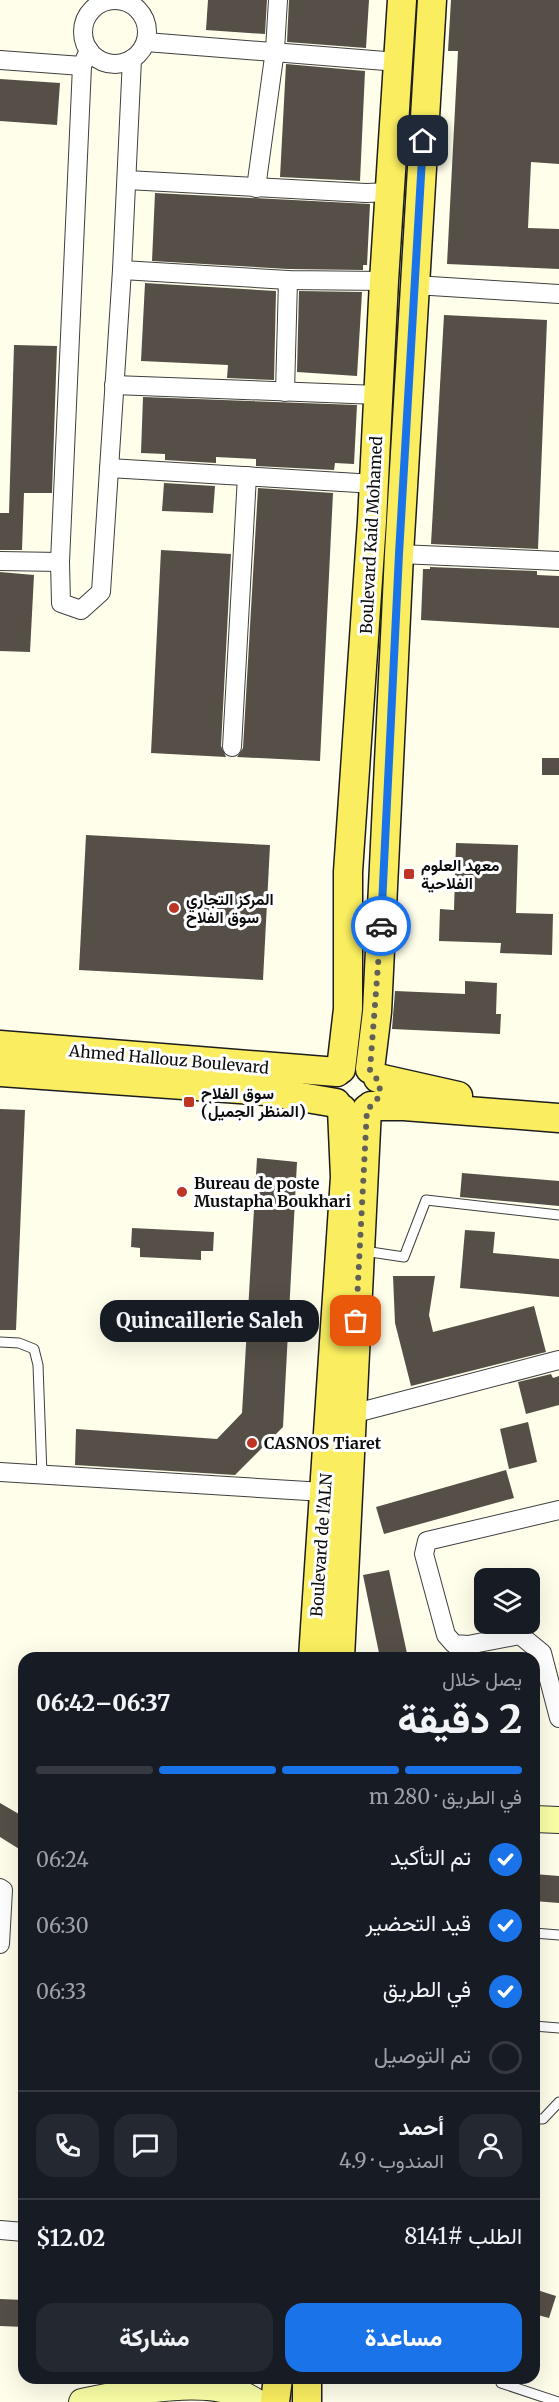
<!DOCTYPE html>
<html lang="ar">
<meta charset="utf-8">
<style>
:root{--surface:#171b24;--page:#242831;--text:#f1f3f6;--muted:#9ea1a6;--line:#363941;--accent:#1a73e8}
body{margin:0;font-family:Merriweather,Vazirmatn,serif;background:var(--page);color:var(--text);direction:rtl;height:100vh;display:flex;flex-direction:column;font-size:22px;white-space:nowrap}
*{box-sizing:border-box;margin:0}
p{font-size:20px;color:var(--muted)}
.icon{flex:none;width:33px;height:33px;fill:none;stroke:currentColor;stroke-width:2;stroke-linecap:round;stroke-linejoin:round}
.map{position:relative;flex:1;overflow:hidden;direction:ltr}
.details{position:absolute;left:18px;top:1652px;width:522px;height:732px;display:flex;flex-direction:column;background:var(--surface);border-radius:18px;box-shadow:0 6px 24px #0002;direction:rtl}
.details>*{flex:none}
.buttons{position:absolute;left:474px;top:1568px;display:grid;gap:12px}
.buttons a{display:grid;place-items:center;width:66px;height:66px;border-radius:12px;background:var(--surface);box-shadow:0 6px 24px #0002;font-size:30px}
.pin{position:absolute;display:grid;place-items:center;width:51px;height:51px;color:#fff;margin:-26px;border-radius:12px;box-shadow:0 3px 9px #0006}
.courier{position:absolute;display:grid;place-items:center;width:60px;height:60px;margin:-30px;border:4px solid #1a73e8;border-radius:50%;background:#fff;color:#222;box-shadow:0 2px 8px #0007}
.bubble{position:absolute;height:42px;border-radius:18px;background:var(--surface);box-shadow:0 6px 24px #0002;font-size:20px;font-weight:800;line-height:42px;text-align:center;direction:rtl}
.headline em{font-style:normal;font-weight:800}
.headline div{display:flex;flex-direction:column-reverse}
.headline{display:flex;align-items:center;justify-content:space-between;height:102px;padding:0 18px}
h1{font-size:39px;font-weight:800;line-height:45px}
.bar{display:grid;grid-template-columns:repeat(4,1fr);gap:9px 6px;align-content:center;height:72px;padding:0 18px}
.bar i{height:8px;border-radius:4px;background:var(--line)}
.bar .active{background:var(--accent)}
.bar p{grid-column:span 4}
.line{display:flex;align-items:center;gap:15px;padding:0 18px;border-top:2px solid var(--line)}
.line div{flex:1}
.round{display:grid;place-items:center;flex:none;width:63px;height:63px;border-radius:18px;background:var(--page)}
ol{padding:0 18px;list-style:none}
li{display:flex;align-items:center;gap:18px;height:66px}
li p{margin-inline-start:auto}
li .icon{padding:6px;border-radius:50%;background:var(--accent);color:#fff;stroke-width:4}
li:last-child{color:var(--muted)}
li i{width:33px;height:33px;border:3px solid var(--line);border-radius:50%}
.primary-button{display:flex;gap:12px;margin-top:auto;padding:12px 18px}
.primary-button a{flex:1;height:69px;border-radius:18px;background:var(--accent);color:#fff;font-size:24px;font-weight:800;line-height:69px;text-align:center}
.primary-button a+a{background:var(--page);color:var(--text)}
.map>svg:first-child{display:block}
.building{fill:#554f48}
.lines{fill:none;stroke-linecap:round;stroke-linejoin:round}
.lane-casing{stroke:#3f3f3f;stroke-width:11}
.street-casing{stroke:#3f3f3f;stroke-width:20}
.secondary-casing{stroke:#2e2e2e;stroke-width:28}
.primary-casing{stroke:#1d1d1d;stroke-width:31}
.lane{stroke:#fff;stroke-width:9}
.street{stroke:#fff;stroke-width:18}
.secondary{stroke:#faffa6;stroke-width:26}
.primary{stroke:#faee60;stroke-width:28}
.done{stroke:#61615a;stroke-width:6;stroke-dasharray:0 10.8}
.route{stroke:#1a73e8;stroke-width:8}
.poi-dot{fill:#bd3623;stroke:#fff;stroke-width:2}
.labels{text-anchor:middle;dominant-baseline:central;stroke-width:6;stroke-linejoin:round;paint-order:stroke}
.street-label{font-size:16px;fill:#0c0c0c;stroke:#fff}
.poi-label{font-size:16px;font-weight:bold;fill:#0c0c0c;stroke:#fff;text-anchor:start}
</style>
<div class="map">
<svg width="559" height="2402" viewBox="0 0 559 2402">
<rect width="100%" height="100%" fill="#fffeeb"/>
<!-- building -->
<g class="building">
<polygon points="208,0 267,0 265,34 206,30"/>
<polygon points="289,0 369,0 366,48 287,42"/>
<polygon points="451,0 559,0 559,164 531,162 528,228 559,229 559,269 447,264 458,51 448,51"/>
<polygon points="286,64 365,71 360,181 280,177"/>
<polygon points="0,79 60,83 57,125 0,121"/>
<polygon points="155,193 370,204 367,265 363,265 363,270 288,269 152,261"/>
<polygon points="145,283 276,291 274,380 227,378 228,365 141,361"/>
<polygon points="299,291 362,292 357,376 297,372"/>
<polygon points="444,315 547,320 538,549 431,544"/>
<polygon points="14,345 57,346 52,493 24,493 22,550 0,550 0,513 9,513"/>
<polygon points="143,397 357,405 354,464 335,463 334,470 256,466 256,459 216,457 216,463 165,460 165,454 141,453"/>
<polygon points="164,483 215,486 213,513 162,511"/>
<polygon points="258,488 333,493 320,761 237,757 243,748"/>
<polygon points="161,550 231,554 221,746 226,757 151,753"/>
<polygon points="430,567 537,571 537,575 559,576 559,628 421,620 423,569 430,569"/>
<polygon points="0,572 34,575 30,652 0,651"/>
<rect x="542" y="758" width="17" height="17"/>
<polygon points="86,835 270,845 263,980 79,970"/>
<polygon points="456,843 518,845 516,913 553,914 552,955 500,953 501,943 439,941 440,909 454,910"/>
<polygon points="465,981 497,983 496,1014 501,1014 500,1034 392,1029 395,991 465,994"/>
<polygon points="0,1109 25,1110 16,1330 0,1330"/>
<polygon points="257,1158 297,1162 283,1427 235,1475 75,1465 76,1429 217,1439 242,1413"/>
<polygon points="462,1173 559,1181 559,1206 460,1197"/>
<polygon points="132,1228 214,1232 213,1251 201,1251 201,1260 140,1257 140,1248 131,1247"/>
<polygon points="465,1230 495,1232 493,1253 559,1259 559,1297 460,1288"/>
<polygon points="393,1276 435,1276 429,1315 433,1332 534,1306 546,1352 411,1386 395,1323"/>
<polygon points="551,1374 553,1378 559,1376 559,1405 526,1414 518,1382"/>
<polygon points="528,1422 537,1462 509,1469 500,1429"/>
<polygon points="506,1470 514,1498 384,1534 376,1507"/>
<polygon points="389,1570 408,1658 380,1658 363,1575"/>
<polygon points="0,1803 24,1817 24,1852 0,1837"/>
<polygon points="534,1874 559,1876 559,1903 534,1901"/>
<polygon points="534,2289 556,2296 549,2318 534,2314"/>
<polygon points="0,2299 24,2300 24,2327 0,2326"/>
</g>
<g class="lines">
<!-- lane casing -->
<g class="lane-casing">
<g id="lane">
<polyline points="364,1251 404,1257 426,1200 559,1215"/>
<polyline points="0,1342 19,1343 34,1349 38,1365 42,1475"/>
<polyline points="534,1933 559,1935"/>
<polyline points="534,2026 559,2028"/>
<polyline points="534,2119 543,2119 559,2102"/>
<polyline points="501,2383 558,2402"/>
</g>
</g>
<!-- street casing -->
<g class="street-casing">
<g id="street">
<circle cx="115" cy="32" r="32"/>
<polyline points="146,42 398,62"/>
<polyline points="89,50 82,66 60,562 61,603 81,610 101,592 122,270 132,59"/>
<polyline points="0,60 82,66"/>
<polyline points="127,180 366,193 392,192"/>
<polyline points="256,188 275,50 278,0"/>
<polyline points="122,270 288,280 384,281"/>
<polyline points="415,285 559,294"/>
<polyline points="114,385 378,395"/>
<polyline points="285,392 288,280"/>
<polyline points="109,468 375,484"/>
<polyline points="399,554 559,561"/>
<polyline points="0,561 60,562"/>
<polyline points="232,747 247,476"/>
<polyline points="352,1414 559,1360"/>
<polyline points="0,1472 324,1492"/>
<polyline points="559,1510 427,1541 424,1554 446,1635 454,1644 468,1645 520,1635 542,1653 559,1718"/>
<polyline points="0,1888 3,1890 0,1944"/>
<polyline points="0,2230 24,2232"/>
</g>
</g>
<!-- secondary casing -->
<g class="secondary-casing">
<g id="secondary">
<polyline points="534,1819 559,1820"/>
<path d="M82,2402C129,2392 214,2373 256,2402"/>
</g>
</g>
<!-- primary casing -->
<g class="primary-casing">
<g id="primary">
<polyline points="0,1045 337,1072"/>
<polyline points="341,1069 348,1009 348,872 372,521 384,281 402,0"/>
<polyline points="370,1069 377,1012 399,554 432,0"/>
<polyline points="0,1072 266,1091 336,1103"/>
<polyline points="378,1078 458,1096"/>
<polyline points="371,1106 404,1106 559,1118"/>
<polyline points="313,1658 345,1177 342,1109"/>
<polyline points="340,1658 367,1109"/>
<polyline points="275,2402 278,2378"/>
<polyline points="307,2402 307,2378"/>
</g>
</g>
<!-- lane -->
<use href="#lane" class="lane"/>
<!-- street -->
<use href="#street" class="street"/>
<!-- secondary -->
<use href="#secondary" class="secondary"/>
<!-- primary -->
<use href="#primary" class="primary"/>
</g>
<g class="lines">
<!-- done -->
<path class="done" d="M356,1321L367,1109C384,1098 383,1084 370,1070L381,926"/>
<!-- route -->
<polyline class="route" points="381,926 399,554 423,141"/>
</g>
<!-- markers -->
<g class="poi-dot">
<rect x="403" y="868" width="12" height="12" rx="3"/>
<circle cx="174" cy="908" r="6"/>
<rect x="183" y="1096" width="12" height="12" rx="3"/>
<circle cx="182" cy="1192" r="6"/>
<circle cx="252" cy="1443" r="6"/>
</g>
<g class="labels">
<!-- street labels -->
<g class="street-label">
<text transform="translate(371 535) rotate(-87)">Boulevard Kaid Mohamed</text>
<text transform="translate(169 1059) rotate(5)">Ahmed Hallouz Boulevard</text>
<text transform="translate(321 1545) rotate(-86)">Boulevard de l'ALN</text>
</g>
<!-- poi labels -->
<g class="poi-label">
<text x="421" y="865">معهد العلوم<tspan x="421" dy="18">الفلاحية</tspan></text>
<text x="186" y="899">المركز التجاري<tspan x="186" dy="18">سوق الفلاح</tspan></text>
<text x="201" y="1093">سوق الفلاح<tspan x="201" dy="18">(المنظر الجميل)</tspan></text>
<text x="194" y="1183">Bureau de poste<tspan x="194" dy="18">Mustapha Boukhari</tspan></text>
<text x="264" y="1443">CASNOS Tiaret</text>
</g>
</g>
</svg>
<div class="buttons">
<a><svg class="icon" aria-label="layers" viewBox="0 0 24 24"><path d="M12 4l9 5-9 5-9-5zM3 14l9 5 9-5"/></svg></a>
</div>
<div class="pin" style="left:356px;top:1321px;background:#ea580c"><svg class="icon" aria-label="bag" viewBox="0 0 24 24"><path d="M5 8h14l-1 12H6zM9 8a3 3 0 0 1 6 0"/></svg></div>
<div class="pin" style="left:423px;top:141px;background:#1f2937"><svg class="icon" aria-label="home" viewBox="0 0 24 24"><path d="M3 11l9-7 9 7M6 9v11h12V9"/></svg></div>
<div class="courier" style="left:381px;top:926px"><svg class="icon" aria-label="car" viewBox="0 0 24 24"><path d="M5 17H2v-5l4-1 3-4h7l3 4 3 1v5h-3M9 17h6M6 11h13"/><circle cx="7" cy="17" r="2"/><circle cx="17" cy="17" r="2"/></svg></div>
<div class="bubble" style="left:100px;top:1300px;width:219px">Quincaillerie Saleh</div>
<section class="details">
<div class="headline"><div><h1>2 دقيقة</h1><p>يصل خلال</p></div><em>06:37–06:42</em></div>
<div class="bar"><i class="active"></i><i class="active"></i><i class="active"></i><i></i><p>في الطريق · 280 m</p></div>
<ol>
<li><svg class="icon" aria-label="check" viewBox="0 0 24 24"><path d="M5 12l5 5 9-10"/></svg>تم التأكيد<p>06:24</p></li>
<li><svg class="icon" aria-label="check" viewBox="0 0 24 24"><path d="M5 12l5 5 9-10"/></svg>قيد التحضير<p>06:30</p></li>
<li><svg class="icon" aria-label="check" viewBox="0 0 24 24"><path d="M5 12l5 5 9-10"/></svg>في الطريق<p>06:33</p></li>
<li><i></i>تم التوصيل</li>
</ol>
<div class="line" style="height:108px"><a class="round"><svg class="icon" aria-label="person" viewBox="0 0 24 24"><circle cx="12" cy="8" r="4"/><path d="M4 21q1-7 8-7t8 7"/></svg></a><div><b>أحمد</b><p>المندوب · 4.9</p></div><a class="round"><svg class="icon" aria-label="chat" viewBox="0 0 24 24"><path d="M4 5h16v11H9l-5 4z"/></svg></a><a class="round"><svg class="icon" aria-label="phone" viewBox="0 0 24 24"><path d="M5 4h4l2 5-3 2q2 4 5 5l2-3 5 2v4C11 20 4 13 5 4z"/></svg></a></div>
<div class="line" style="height:78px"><div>الطلب #8141</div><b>$12.02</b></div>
<div class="primary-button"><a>مساعدة</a><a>مشاركة</a></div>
</section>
</div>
